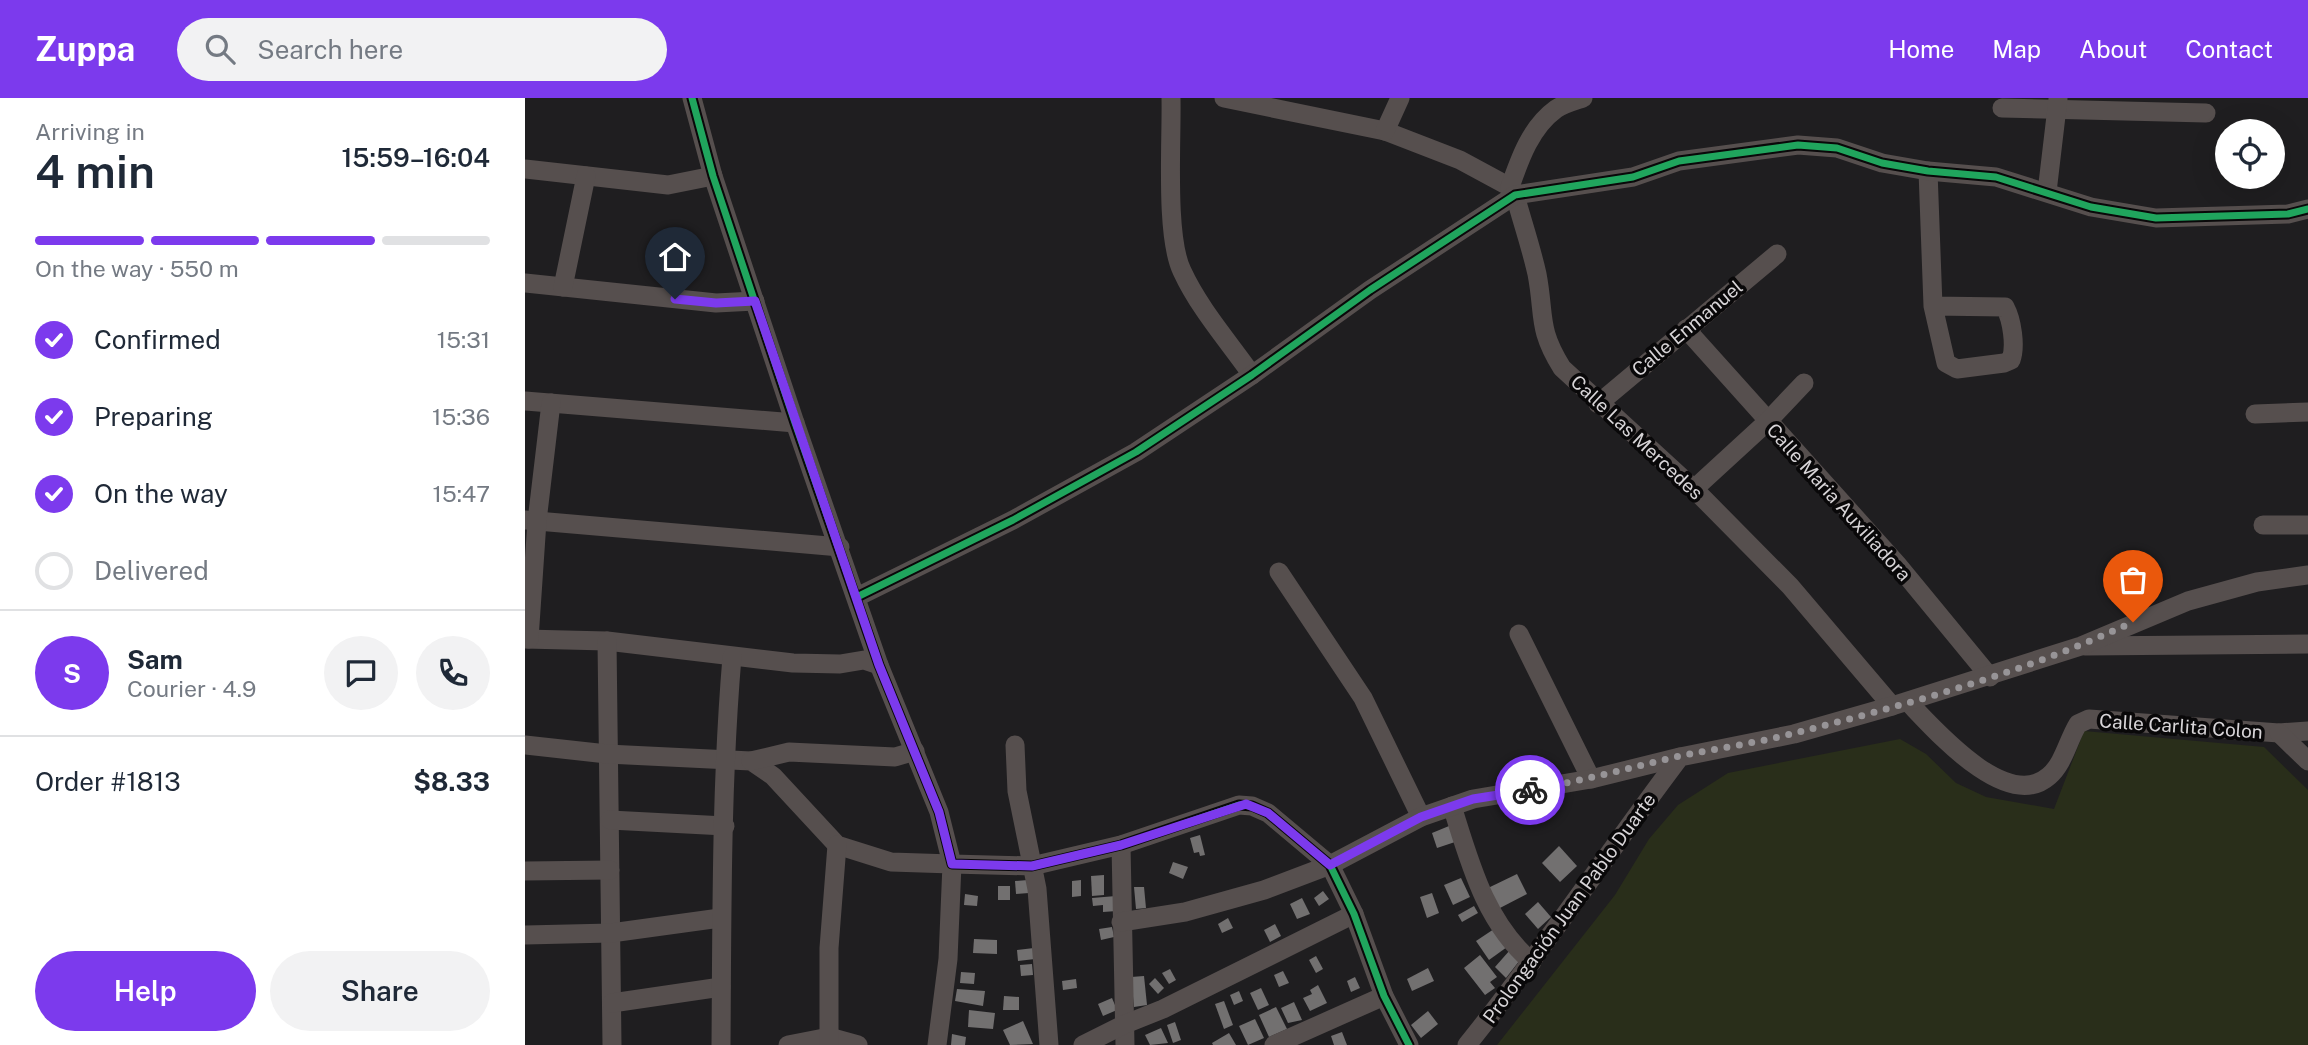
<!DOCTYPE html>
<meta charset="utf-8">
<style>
:root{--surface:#fff;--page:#f2f2f3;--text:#1f2937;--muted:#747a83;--line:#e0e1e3;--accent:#7c3aed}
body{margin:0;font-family:"Public Sans",sans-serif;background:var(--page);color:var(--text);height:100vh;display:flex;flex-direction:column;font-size:26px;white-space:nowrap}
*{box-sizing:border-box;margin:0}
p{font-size:23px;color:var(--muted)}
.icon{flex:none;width:38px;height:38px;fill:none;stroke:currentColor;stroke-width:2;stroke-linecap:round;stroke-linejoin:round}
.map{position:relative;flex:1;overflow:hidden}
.side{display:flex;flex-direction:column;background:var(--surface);width:525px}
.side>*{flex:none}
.tools{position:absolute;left:1690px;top:21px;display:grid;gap:14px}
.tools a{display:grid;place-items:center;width:70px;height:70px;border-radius:50%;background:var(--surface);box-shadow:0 7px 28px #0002;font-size:35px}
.pin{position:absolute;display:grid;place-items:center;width:60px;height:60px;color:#fff;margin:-72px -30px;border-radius:50% 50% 50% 0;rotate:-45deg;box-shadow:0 0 7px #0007}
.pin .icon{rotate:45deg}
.courier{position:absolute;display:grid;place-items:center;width:70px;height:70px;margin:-35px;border:5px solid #7c3aed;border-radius:50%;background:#fff;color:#222;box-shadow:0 2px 9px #0007}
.headline em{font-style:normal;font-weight:600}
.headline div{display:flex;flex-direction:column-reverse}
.headline{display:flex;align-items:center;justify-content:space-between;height:119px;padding:0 35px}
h1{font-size:46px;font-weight:600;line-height:52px}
.bar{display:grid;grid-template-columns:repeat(4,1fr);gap:10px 7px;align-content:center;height:84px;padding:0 35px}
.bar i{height:9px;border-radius:5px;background:var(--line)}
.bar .current{background:var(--accent)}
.bar p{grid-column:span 4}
.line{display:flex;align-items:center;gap:18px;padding:0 35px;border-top:2px solid var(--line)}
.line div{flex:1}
.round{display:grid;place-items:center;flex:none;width:74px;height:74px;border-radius:37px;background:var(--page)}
ol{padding:0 35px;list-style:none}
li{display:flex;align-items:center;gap:21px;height:77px}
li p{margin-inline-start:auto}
li .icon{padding:7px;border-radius:50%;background:var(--accent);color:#fff;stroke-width:4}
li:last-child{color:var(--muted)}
li i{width:38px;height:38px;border:4px solid var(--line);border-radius:50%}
.primary-button{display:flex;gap:14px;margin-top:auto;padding:14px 35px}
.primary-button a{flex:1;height:80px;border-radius:42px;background:var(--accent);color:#fff;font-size:28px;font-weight:600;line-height:80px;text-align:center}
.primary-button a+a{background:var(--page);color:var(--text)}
header{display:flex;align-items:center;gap:42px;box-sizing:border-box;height:98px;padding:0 35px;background:var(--accent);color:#fff}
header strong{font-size:33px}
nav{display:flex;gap:38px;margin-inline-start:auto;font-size:24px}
.search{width:490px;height:63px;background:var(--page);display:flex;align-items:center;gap:18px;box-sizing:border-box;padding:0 24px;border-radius:38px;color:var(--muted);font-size:26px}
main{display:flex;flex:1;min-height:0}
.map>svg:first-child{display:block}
.green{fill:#292e1a}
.building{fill:#727070}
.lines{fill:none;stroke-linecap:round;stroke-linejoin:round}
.minor{stroke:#564f4e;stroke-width:19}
.cycleway-casing{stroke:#090809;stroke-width:11}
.cycleway{stroke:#20a55d;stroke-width:7}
.done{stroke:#979497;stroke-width:7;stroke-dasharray:0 12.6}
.route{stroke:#7c3aed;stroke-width:9}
.labels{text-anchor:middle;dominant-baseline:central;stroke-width:7;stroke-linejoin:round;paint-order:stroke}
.street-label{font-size:19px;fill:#d7d4d7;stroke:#090809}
</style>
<header>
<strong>Zuppa</strong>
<div class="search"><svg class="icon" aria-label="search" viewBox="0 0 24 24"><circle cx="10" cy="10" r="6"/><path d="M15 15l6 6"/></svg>Search here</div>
<nav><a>Home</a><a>Map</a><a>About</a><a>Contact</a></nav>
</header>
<main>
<section class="side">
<div class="headline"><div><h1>4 min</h1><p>Arriving in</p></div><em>15:59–16:04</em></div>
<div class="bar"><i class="current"></i><i class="current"></i><i class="current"></i><i></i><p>On the way · 550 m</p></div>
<ol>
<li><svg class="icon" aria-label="check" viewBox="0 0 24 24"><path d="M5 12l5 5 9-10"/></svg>Confirmed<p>15:31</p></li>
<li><svg class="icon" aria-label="check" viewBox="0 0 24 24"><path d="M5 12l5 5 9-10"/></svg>Preparing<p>15:36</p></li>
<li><svg class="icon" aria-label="check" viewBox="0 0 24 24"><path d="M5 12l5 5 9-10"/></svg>On the way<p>15:47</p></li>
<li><i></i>Delivered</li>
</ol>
<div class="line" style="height:126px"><b class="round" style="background:var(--accent);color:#fff">S</b><div><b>Sam</b><p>Courier · 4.9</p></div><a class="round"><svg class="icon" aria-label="chat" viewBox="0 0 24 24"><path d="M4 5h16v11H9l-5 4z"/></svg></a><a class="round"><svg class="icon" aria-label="phone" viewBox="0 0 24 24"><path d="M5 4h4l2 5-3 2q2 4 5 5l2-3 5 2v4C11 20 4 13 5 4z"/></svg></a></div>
<div class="line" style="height:91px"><div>Order #1813</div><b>$8.33</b></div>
<div class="primary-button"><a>Help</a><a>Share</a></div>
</section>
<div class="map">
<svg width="1783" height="947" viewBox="0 0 1783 947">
<rect width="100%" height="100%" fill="#1f1e20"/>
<!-- green -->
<polygon class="green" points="1559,633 1739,649 1783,692 1783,947 972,947 1090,797 1124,741 1153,707 1203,675 1375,641 1401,656 1431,685 1461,699 1529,711"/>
<!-- building -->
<g class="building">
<polygon points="924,728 930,744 912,750 907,735"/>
<polygon points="675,737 680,757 675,758 674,754 669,755 665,740"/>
<polygon points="1034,748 1052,768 1035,784 1017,765"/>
<polygon points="648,764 663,769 658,781 644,775"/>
<polygon points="992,776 1002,796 973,811 963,790"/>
<polygon points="579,777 579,797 567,798 566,778"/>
<polygon points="936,780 945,799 928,807 919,787"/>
<polygon points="503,782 504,795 491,796 490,783"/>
<polygon points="556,782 556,798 547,799 547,783"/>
<rect x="473" y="788" width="12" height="14"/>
<polygon points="609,789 619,789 621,810 611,811"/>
<polygon points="798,793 804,801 794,808 789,800"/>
<polygon points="907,795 914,815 902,820 895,799"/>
<polygon points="440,796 453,798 452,808 439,807"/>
<polygon points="591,798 592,813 578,814 578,807 568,808 567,800"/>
<polygon points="777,800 785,816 772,821 765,806"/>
<polygon points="1013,804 1026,819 1013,831 1000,816"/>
<polygon points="949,808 953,815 937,824 933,817"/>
<polygon points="703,820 708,830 697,835 693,826"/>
<polygon points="750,826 756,838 745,844 739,832"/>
<polygon points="587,829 589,839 576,842 574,831"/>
<polygon points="969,831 982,849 964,862 951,843"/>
<polygon points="449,841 472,842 472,856 448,855"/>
<polygon points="509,850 510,861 493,863 492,852"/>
<polygon points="985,852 995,862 981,880 970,869"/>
<polygon points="955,857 972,879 965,884 970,890 960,897 939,870"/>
<polygon points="791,858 798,871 791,875 784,862"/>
<polygon points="507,866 508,877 496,878 495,867"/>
<polygon points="903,870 909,883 887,893 882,881"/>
<polygon points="645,871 651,882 644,886 637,875"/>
<polygon points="758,873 764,885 754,889 749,877"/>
<polygon points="436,874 450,875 449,886 435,885"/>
<polygon points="619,878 622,907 609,909 606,879"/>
<polygon points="830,879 835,890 826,894 822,883"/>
<polygon points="630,880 639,890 633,896 624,886"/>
<polygon points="551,881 552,890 538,892 537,883"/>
<polygon points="793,887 802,905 785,913 778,900 787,896 785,892"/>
<polygon points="736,890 744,907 733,912 725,895"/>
<polygon points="432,891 460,893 458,908 430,903"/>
<polygon points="714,893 718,903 709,907 705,897"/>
<polygon points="479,898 494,899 494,912 478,912"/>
<polygon points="587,900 592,912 578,918 573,906"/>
<polygon points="699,903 708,927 699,931 690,906"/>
<polygon points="769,904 777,922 763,925 756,910"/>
<polygon points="751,909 762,931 744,939 734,917"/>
<polygon points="444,912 470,915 468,931 443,929"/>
<polygon points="903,913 913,926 896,940 886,927"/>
<polygon points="730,921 739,940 723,947 714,928"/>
<polygon points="498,923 508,946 485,947 478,932"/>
<polygon points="650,924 656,942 648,945 642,927"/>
<polygon points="636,930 643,945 625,947 620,937"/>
<polygon points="817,934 822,947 809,947 806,938"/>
<polygon points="704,935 711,947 688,947 687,945"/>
<polygon points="427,936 441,939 440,947 426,947"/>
</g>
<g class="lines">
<!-- minor -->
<g class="minor">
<polyline points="167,0 188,78 270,325 354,567 414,714 427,766 507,768 596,747 714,707 727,708 743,715 805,767 829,816 859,898 884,947"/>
<path d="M646,0C647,42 640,138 657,173C674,210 703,243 727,277"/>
<polyline points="699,0 860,33 935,62 985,89"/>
<path d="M1058,0C1049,3 1038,6 1031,11C1006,29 995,60 985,89L990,97C997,123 1006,149 1012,176C1020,218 1012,230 1037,270L1169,391L1265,488L1367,608"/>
<polyline points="1477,10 1681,15"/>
<polyline points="860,33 875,0"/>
<polyline points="0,71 143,87 188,78"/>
<path d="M1403,73L1408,208L1421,265L1432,271L1479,265L1486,262C1491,248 1487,222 1480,209L1408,208"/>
<polyline points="1522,94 1533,1"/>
<polyline points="0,185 191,205 230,203"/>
<polyline points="38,189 61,78"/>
<polyline points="1161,231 1372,466 1465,579"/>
<polyline points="0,303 270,325"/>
<polyline points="1073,306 1252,156"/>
<polyline points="1730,316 1783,314"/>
<polyline points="1169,391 1242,324 1279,285"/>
<polyline points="0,422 315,449"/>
<polyline points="1738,427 1783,427"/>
<polyline points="754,474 838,600 896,719"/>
<polyline points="332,499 488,422 611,354 727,277 845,192 990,97 1108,79 1154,63 1273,47 1312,50 1357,65 1403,73 1471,79 1566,109 1631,120 1763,116 1783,111"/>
<polyline points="994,536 1066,681"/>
<polyline points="0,541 82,543 268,565 315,566 339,562 354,567"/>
<polyline points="4,541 12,423 26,305"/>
<polyline points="82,543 87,947"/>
<polyline points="1560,548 1783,546"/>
<path d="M1383,604C1410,632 1482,715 1524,678C1539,665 1543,642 1553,626L1564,621L1754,635L1783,633"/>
<polyline points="1754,635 1783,663"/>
<polyline points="0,647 82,656 226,663 248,678 312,747 366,764 427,766 423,861 412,947"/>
<polyline points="490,647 492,693 512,791 524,947"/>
<polyline points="226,663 264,654 370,659 390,653"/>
<path d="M927,708C945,765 960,824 1007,864"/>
<polyline points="85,722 200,728"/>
<polyline points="596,747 600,947"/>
<polyline points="0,773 85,772"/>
<polyline points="596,824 660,814 739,792 805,767 896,719 948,701 1066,681 1155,659"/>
<polyline points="0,837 86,835 195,820"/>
<polyline points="87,905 196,889"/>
<path d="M196,947C197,818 196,688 207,559"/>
<polyline points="263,947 304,939 333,947"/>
<polyline points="304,947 304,850 312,747"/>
<polyline points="558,947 598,927 638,911 829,816"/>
<polyline points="749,947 859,898"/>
<path d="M942,947C1017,854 1083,754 1155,659L1269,636L1367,608L1556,548L1663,503L1732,484L1783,477"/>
</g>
<!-- cycleway casing -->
<g class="cycleway-casing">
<g id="cycleway">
<polyline points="167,0 188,78 270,325 354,567 414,714 427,766 507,768 596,747 714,707 727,708 743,715 805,767 829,816 859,898 884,947"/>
<polyline points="332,499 488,422 611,354 727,277 845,192 990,97 1108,79 1154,63 1273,47 1312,50 1357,65 1403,73 1471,79 1566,109 1631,120 1763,116 1783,111"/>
</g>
</g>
<!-- cycleway -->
<use href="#cycleway" class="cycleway"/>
</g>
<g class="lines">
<!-- done -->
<path class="done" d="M1005,692C1056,683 1105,670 1155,658C1193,650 1232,645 1270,635C1384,606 1501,574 1608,524"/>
<!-- route -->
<polyline class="route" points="150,201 191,205 230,203 354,567 414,714 427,766 507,768 596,747 721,706 743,715 805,767 896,719 948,701 1005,692"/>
</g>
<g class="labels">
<!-- street labels -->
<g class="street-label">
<text transform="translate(1162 230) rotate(-40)">Calle Enmanuel</text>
<text transform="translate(1112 339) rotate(43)">Calle Las Mercedes</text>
<text transform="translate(1314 404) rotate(48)">Calle Maria Auxiliadora</text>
<text transform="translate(1656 628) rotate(4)">Calle Carlita Colon</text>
<text transform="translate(1044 810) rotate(-54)">Prolongación Juan Pablo Duarte</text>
</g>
</g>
</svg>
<div class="tools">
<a><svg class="icon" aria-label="locate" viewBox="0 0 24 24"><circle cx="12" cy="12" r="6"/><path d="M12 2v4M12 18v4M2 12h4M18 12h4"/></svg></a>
</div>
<div class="pin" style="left:1608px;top:524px;background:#ea580c"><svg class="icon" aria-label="bag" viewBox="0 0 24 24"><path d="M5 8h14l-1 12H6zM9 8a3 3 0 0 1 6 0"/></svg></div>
<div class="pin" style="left:150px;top:201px;background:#1f2937"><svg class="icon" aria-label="home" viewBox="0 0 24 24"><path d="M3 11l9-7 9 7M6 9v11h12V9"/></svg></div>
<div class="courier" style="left:1005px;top:692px"><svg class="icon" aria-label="bike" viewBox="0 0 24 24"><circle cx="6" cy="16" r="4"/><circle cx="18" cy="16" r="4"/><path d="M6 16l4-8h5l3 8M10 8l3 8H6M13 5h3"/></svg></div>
</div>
</main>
